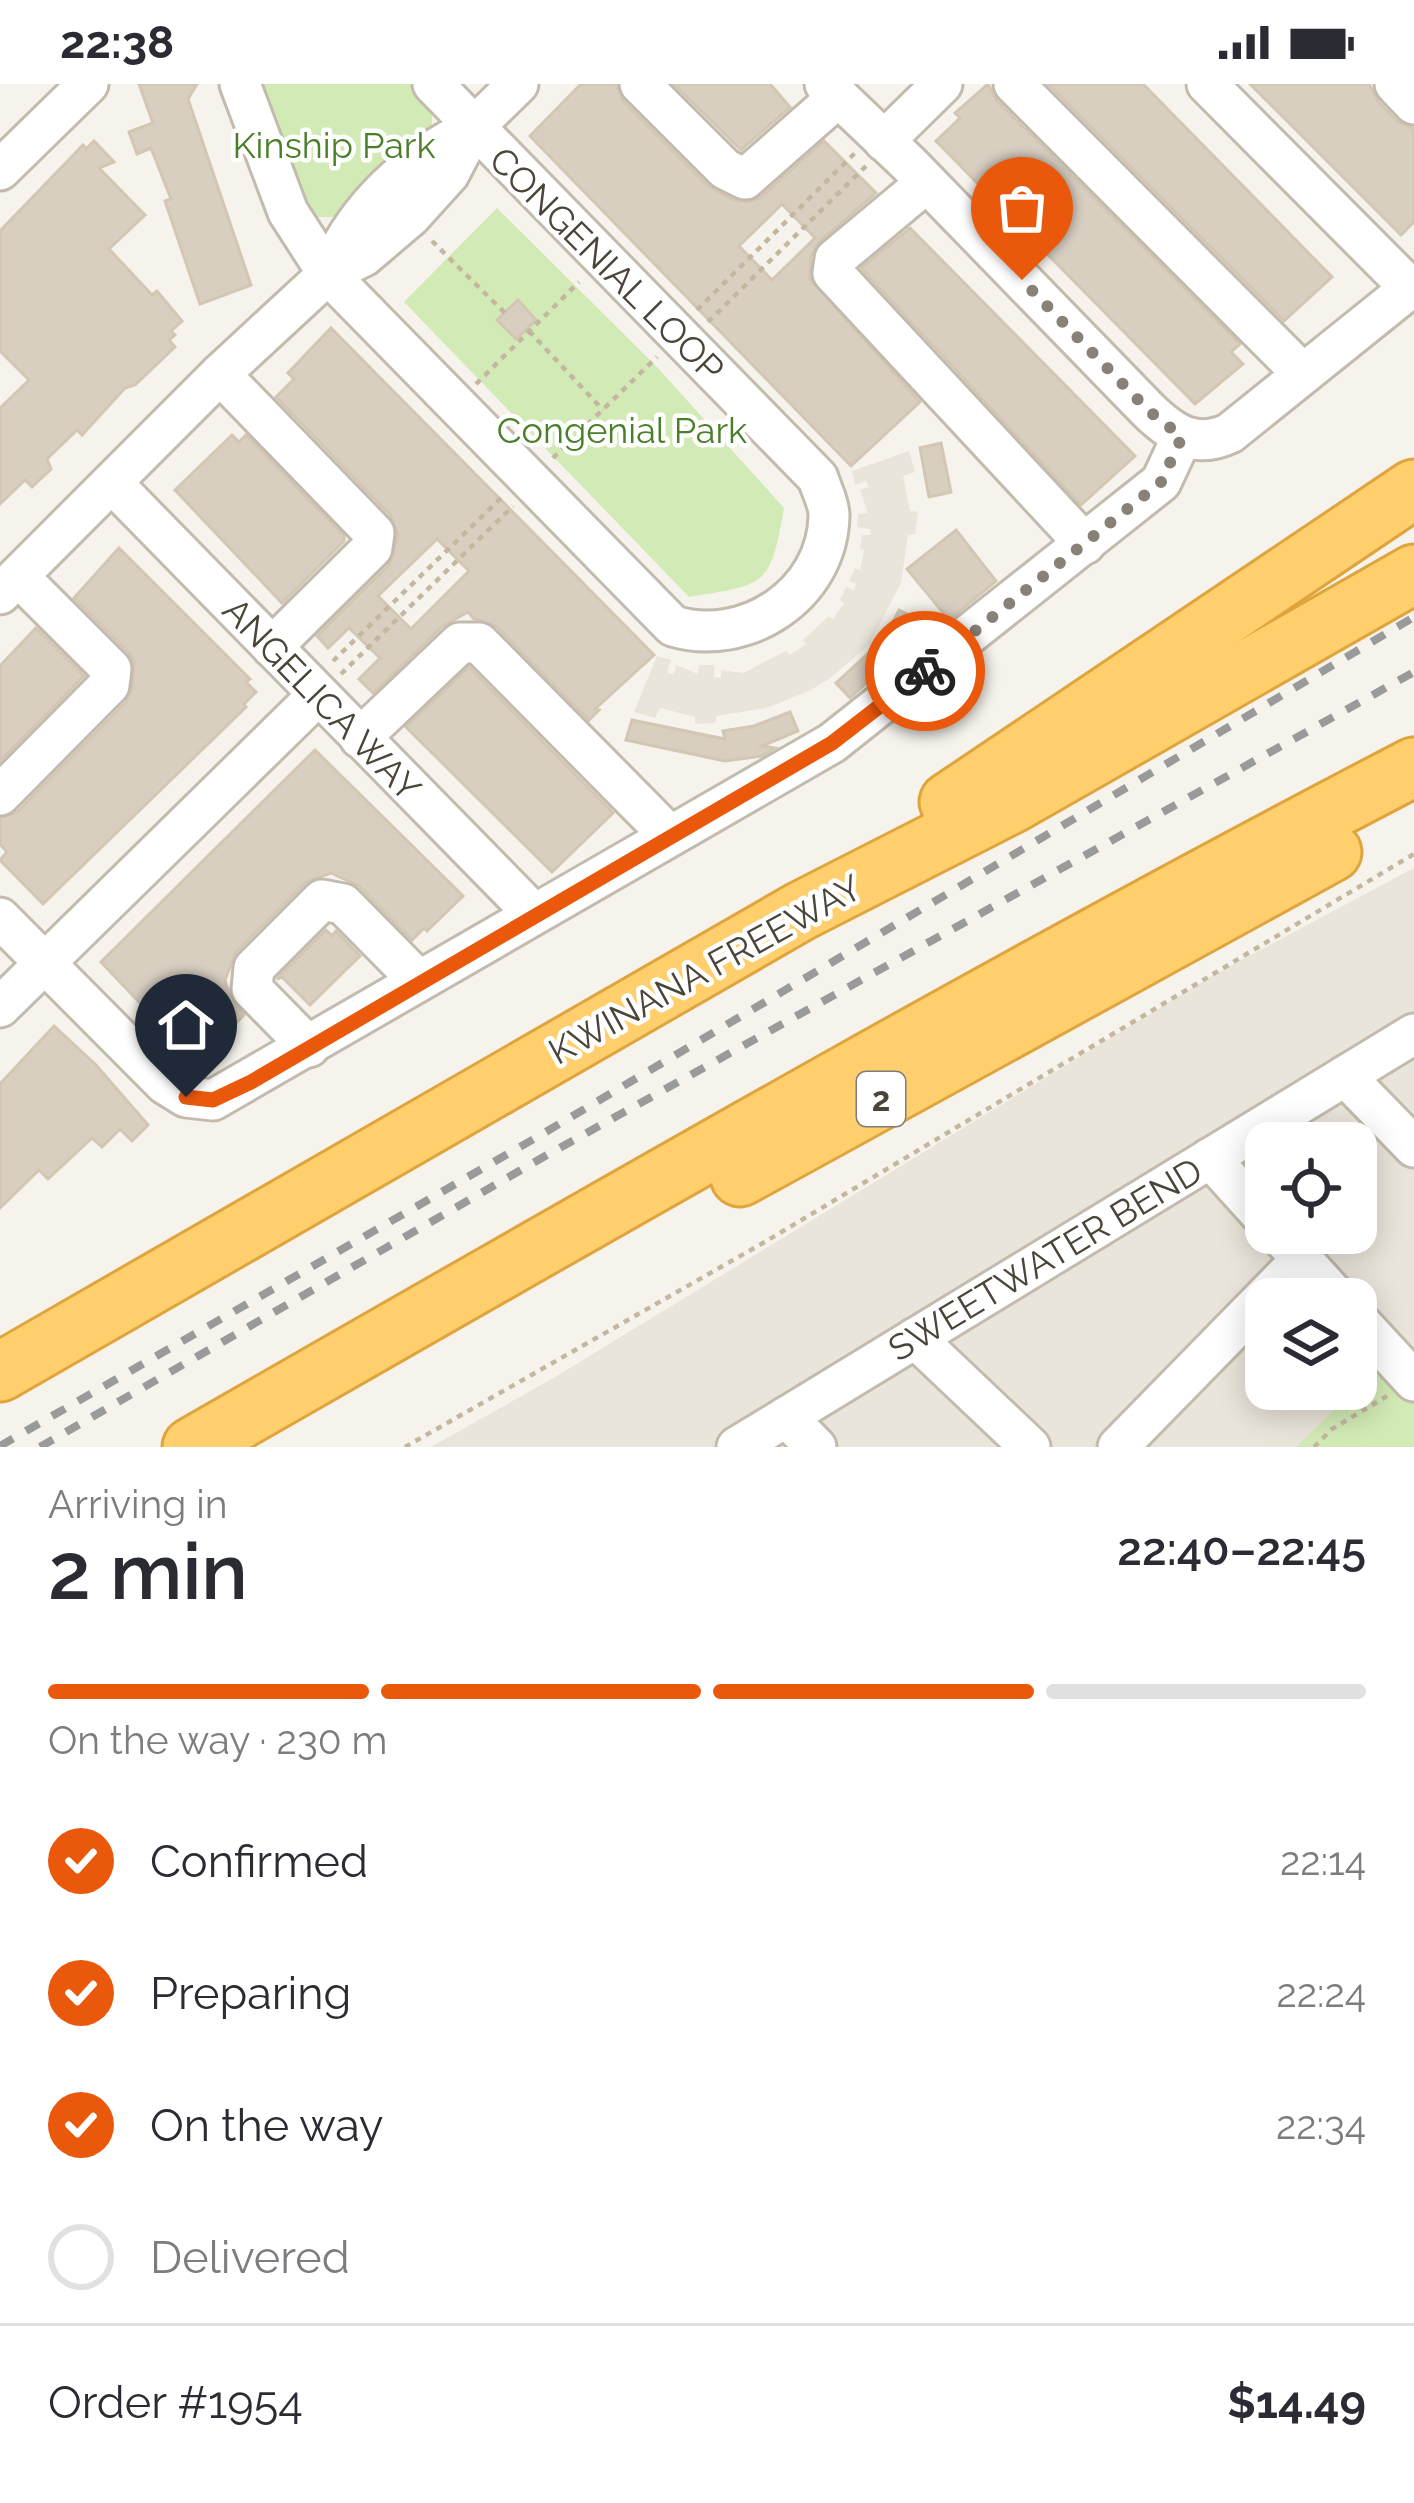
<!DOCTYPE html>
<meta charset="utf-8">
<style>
:root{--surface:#fff;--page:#f7f7f7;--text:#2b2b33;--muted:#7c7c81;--line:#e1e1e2;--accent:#ea580c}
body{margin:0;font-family:Raleway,sans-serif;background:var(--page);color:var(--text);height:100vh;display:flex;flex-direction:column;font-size:45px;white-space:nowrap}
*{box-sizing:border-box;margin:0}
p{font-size:39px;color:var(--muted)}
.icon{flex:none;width:66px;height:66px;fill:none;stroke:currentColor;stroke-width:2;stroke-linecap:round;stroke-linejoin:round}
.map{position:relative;height:1363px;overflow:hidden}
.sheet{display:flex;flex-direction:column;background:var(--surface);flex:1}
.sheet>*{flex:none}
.tools{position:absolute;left:1245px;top:1038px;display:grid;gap:24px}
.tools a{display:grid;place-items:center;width:132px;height:132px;border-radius:24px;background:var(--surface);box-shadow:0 6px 30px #0003;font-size:60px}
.pin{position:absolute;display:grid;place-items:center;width:102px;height:102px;color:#fff;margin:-123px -51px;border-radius:50% 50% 50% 0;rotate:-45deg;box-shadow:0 0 12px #0007}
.pin .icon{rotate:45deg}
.courier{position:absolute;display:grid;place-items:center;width:120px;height:120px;margin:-60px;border:9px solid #ea580c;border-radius:50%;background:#fff;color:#222;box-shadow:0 3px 15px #0007}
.overview em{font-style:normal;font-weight:600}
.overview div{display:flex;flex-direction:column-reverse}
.overview{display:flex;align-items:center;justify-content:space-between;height:204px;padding:0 48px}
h1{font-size:78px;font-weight:600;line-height:90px}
.bar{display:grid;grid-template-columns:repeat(4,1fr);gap:18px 12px;align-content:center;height:144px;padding:0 48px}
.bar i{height:15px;border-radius:9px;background:var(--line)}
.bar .current{background:var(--accent)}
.bar p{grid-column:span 4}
.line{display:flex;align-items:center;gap:30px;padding:0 48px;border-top:3px solid var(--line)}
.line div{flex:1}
ol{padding:0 48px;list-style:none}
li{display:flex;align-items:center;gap:36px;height:132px}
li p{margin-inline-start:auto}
li .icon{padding:12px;border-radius:50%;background:var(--accent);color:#fff;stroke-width:4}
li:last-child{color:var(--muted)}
li i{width:66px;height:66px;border:6px solid var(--line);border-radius:50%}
.status{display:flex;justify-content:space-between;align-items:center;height:84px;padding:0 60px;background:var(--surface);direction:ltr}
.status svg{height:33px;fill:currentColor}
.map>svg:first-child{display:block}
.residential{fill:#eae5da;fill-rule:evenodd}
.green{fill:#d2eab5}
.building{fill:#d8cfc1;stroke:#d3c7b4;stroke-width:3;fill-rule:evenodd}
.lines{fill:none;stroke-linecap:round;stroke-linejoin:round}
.minor-casing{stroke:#c2bbae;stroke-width:45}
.highway-casing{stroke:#e0a43c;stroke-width:63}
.path{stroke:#c4b79f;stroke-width:4.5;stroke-dasharray:6 6;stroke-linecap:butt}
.minor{stroke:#fff;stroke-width:39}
.highway{stroke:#ffcf6e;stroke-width:57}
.rail{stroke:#9a9a9a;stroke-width:8;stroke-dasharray:15 15;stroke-linecap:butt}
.done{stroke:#878178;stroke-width:12;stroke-dasharray:0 21.6}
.route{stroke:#ea580c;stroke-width:15}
.labels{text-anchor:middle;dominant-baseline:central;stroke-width:9;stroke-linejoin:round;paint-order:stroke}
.shield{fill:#fff;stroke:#817c74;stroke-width:3}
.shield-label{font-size:33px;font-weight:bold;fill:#4b4439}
.park-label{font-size:36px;fill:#4a7f2a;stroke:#fff}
.street-label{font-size:36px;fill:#4b4439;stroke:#fff}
</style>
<div class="status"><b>22:38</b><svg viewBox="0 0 49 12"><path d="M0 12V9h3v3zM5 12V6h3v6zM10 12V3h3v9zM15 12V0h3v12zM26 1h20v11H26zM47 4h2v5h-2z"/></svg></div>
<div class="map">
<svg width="1414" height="1363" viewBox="0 0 1414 1363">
<rect width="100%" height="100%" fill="#f6f3ec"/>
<!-- residential -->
<g class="residential">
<polygon points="909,367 915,388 903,392 910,427 918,428 915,450 908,451 901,499 869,561 829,595 809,607 766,624 717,632 715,639 695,640 695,633 660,624 655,634 634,628 657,572 671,576 667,589 674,590 676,581 698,590 699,581 714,581 714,593 721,594 721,586 743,589 786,567 790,571 806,560 803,556 829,532 833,535 844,519 840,516 846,503 854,506 856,500 849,497 855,484 860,486 864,466 860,465 862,451 871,451 870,445 857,443 858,430 868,429 860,406 869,403 866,397 855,401 852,387"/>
<path d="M1414,784V1363H431L555,1293L1217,889ZM1266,1059H1356V1149H1266ZM1266,1215H1356V1305H1266Z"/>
</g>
<!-- green -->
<g class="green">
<path d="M249,0H421C428,17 435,28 431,46L343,133H308Z"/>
<path d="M497,124L657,283L784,424C770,503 767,500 689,513L404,218Z"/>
<polygon points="1376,1280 1414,1315 1414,1363 1296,1363 1356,1305"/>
</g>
<!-- building -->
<g class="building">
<polygon points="139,0 197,0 188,15 251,201 200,220 165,117 171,115 151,64 137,70 129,48 153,39"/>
<path d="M581,0H617L623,17L708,102L734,116L749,118L761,113L824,57L876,109L819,158L811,172L810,195L920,318L851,382L530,52ZM782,120L815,154L772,196L739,162Z"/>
<polygon points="674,0 770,0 790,23 741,66"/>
<polygon points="988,0 997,17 1240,260 1231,268 1243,280 1195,320 936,57 960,34 955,29"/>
<polygon points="1048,0 1143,0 1332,193 1284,237"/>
<polygon points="1250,0 1369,0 1378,17 1397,37 1414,45 1414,138 1401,151"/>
<polygon points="94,57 114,78 99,84 145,131 109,165 152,211 157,207 182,237 171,247 175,251 169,256 175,263 135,301 125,304 82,351 77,346 47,375 51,385 32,403 25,396 0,420 0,324 29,296 0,267 0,147 83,61 86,65"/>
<polygon points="910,144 1135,372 1081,421 861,184"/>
<polygon points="518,216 536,236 516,255 497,236"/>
<path d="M331,244L654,571L595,625L599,626L589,636L496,542L474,535L468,528L443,542L373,609L359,595L380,574L349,544L328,564L317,552L389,481L398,452L391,432L276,313L294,295L288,289ZM437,455L469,487L411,545L378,512Z"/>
<polygon points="232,351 239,358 246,351 344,452 344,457 282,519 175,406"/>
<polygon points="941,359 951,408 929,413 920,364"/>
<polygon points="956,446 996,497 949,536 907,485"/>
<polygon points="119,464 250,595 246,598 256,608 244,620 246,623 43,820 0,776 7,768 0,760 0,734 17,728 126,618 132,605 134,578 129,569 74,514"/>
<polygon points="899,526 927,540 917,560 912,557 850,614 836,599 885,554"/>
<polygon points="36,544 84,592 0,677 0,582"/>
<polygon points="469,583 613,729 552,788 406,643"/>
<polygon points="790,628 798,647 762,662 775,664 762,672 725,677 626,656 632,636 725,655 723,647 754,642"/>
<polygon points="315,666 463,812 427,847 424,844 412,856 359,802 331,789 306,798 236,868 225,896 230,914 244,931 230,945 234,948 200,982 101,878"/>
<polygon points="326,846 332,852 336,847 360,872 310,921 282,893 277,895"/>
<polygon points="54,942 96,981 148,1041 132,1057 120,1045 102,1063 92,1054 48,1095 39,1086 0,1124 0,1000"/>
</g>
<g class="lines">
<!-- minor casing -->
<g class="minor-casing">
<g id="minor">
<path d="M240,0L288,128L328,190L673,542C745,564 828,511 829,431C829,419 821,405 818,394L433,0"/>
<polyline points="640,0 725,85 745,95 838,13"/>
<path d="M825,0L909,80L1149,327C1174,351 1197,365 1230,349L1414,201"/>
<polyline points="1014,0 1303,290"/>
<polyline points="1207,0 1410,204"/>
<polyline points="1395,0 1414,20"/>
<polyline points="884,57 942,0"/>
<polyline points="0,86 88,0"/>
<polyline points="926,99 835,175 833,189 1085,460"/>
<path d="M328,190C356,123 409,75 473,44"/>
<polyline points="220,290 374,449 372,464 272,563"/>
<polyline points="112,399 534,830"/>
<polyline points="0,510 220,290 328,190 364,172 411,132 449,90 473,44 518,0"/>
<polyline points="360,654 460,559 479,559 670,752"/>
<polyline points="0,711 109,601 111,585 18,492"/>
<polyline points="0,834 165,1000 186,1013 213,1016 832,659 1161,398 1182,353"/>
<polyline points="0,923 318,611"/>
<polyline points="309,963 252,905 254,884 322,816 343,820 419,897"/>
<polyline points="1345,992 1414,1063"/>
<polyline points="1210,1074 1266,1136"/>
<polyline points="1278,1149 1338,1215"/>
<polyline points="1356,1234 1414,1297"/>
<polyline points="915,1254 1030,1363"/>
<polyline points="786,1333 816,1363"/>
<polyline points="737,1363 1414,950"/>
<polyline points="1118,1363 1302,1175"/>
</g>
</g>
<!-- highway casing -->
<g class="highway-casing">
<g id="highway">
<polyline points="949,718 1414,405"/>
<polyline points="740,1093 1332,768"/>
<polyline points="0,1288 801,827 1013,719 1414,490"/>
<path d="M192,1363C597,1131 1000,898 1414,683"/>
</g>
</g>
<!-- path -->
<g class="path">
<polyline points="432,157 505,229"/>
<polyline points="697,226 855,69"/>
<polyline points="708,238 866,82"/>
<polyline points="529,247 603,326"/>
<polyline points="476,300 579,198"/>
<polyline points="553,374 657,273"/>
<polyline points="333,577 502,413"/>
<polyline points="341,590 513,422"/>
<polyline points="405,1363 763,1159 1414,770"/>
<polyline points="1314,1363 1332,1345 1387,1312"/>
</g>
<!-- minor -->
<use href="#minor" class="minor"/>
<!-- highway -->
<use href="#highway" class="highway"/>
<!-- rail -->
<g class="rail">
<polyline points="0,1362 539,1052 1414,533"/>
<polyline points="40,1363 547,1071 1414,588"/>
</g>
</g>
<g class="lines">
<!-- done -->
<polyline class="done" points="925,587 1161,398 1182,353 1149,327 1022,196"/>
<!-- route -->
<polyline class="route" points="186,1013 213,1016 251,998 832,659 925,587"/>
</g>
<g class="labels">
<!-- shield labels -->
<rect class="shield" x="857" y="988" width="48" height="54" rx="9"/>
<g class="shield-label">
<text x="881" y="1015">2</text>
</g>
<!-- park labels -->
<g class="park-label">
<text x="334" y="61">Kinship Park</text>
<text x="622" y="346">Congenial Park</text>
</g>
<!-- street labels -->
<g class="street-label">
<text transform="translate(607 180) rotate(45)">CONGENIAL LOOP</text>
<text transform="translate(322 615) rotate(46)">ANGELICA WAY</text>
<text transform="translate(705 885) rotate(-29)">KWINANA FREEWAY</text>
<text transform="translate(1045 1175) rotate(-31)">SWEETWATER BEND</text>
</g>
</g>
</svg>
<div class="tools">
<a><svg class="icon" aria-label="locate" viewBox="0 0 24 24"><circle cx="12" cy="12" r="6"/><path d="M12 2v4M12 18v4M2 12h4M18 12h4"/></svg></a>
<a><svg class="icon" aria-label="layers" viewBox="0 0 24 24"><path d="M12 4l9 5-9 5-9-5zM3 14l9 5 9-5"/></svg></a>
</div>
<div class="pin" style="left:1022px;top:196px;background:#ea580c"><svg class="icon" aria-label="bag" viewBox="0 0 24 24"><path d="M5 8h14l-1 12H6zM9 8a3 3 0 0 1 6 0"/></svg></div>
<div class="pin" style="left:186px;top:1013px;background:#1f2937"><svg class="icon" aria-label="home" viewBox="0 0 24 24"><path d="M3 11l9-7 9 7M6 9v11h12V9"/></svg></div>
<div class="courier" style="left:925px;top:587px"><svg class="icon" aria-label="bike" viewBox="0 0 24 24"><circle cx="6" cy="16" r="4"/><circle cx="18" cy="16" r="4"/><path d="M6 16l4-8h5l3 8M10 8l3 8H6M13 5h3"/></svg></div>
</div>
<section class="sheet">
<div class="overview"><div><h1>2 min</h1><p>Arriving in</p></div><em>22:40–22:45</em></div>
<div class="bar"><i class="current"></i><i class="current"></i><i class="current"></i><i></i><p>On the way · 230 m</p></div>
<ol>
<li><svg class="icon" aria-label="check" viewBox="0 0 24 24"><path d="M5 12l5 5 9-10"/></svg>Confirmed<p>22:14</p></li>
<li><svg class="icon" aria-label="check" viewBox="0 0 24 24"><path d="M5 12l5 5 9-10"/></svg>Preparing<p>22:24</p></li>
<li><svg class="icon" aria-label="check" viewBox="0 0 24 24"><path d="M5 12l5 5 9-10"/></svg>On the way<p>22:34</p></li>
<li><i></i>Delivered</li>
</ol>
<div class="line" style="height:156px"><div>Order #1954</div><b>$14.49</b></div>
</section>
